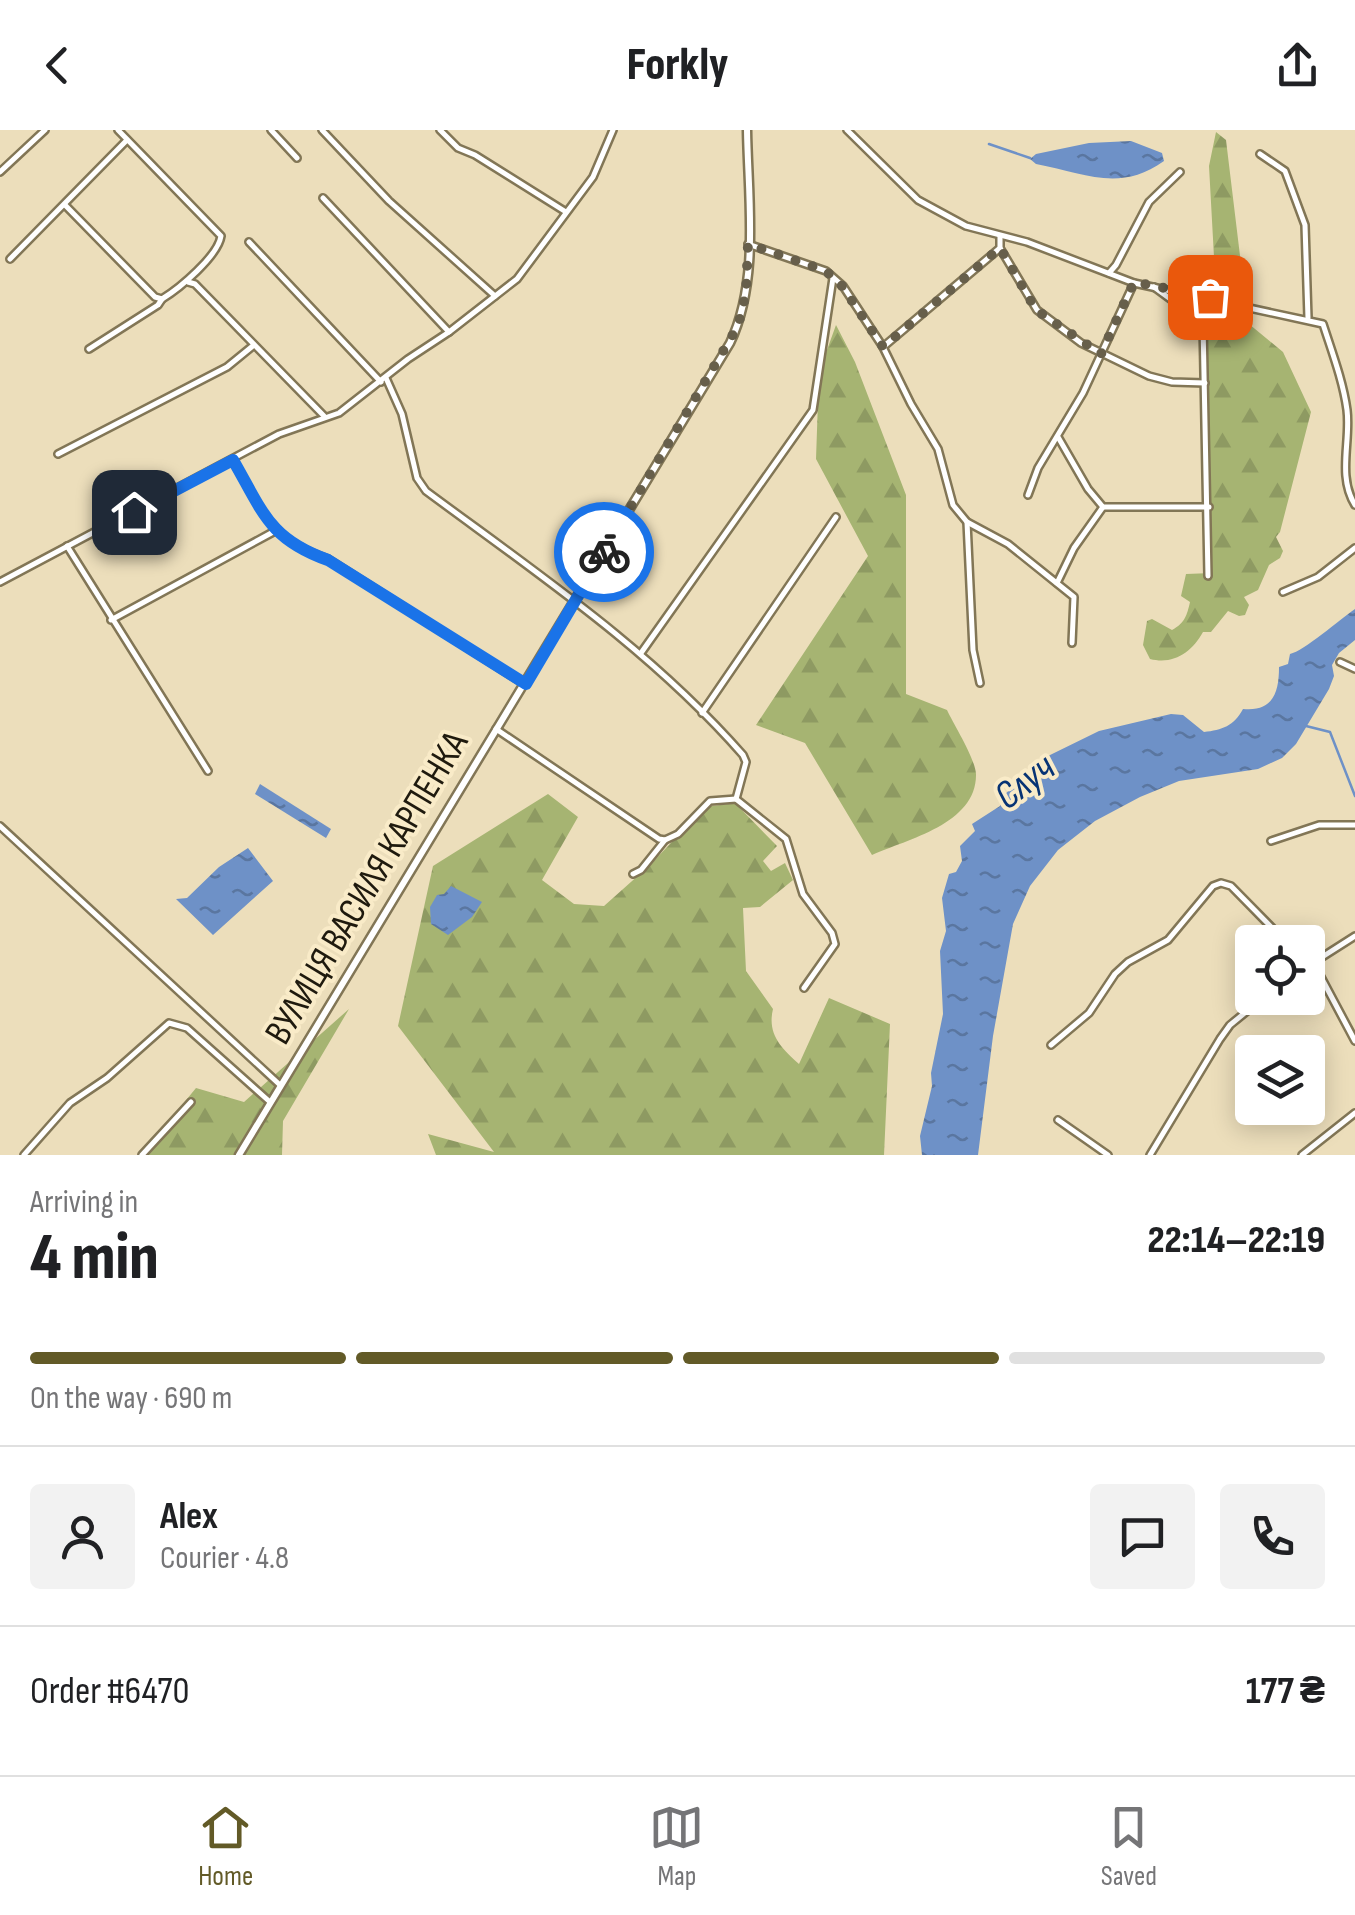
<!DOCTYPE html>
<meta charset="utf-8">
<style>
:root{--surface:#fff;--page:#f2f2f2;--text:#202124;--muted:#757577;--line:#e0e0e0;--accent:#625a27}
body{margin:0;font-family:"Sofia Sans Condensed",sans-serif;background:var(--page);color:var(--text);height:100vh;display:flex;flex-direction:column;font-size:38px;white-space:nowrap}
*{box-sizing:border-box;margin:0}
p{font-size:32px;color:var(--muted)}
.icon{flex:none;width:55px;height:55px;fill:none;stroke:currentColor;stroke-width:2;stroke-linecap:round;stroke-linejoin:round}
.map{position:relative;height:1025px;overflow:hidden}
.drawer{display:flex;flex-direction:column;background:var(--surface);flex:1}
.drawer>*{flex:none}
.buttons{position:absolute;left:1235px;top:795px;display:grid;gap:20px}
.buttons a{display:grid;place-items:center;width:90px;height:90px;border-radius:10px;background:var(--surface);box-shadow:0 5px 25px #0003;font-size:50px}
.pin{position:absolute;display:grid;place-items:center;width:85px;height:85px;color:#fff;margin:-42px;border-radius:20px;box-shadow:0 5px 15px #0006}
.courier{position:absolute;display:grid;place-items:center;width:100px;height:100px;margin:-50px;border:8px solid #1a73e8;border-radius:50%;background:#fff;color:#222;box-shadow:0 2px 12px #0007}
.summary em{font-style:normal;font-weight:800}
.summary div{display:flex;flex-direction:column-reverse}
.summary{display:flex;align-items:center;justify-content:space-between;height:170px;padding:0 30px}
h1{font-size:65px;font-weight:800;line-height:75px}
.bar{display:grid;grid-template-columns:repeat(4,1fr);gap:15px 10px;align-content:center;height:120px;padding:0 30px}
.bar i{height:12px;border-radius:8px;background:var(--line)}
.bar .selected{background:var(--accent)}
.bar p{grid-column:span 4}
.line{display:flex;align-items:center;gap:25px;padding:0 30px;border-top:2px solid var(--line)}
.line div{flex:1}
.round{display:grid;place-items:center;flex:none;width:105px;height:105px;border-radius:10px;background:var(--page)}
header{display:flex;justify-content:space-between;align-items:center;height:130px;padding:0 30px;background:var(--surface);font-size:45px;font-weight:800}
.menu{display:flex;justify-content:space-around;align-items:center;height:140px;border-top:2px solid var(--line);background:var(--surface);font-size:28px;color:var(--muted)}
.menu a{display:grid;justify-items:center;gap:5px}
.menu .selected{color:var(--accent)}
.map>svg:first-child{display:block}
.forest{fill:url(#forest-firs)}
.water{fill:url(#water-ripples)}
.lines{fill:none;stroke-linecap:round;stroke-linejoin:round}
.stream{stroke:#6e91c7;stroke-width:2.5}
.minor-casing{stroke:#827656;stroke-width:10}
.tertiary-casing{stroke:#827656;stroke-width:11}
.minor{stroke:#fff;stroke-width:5}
.tertiary{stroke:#fff;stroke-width:6}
.done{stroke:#675f4b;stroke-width:10;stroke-dasharray:0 18}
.route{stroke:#1a73e8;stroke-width:12}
.labels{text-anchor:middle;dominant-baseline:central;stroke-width:8;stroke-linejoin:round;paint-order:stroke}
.street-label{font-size:38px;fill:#1f1a0e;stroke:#f9ebc8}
.water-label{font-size:40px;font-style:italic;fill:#073374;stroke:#f9ebc8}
</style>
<header><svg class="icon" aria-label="back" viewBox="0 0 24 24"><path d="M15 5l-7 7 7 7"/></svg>Forkly<svg class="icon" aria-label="share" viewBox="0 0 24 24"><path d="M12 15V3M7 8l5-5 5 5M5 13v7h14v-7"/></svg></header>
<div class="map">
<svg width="1355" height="1025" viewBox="0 0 1355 1025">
<defs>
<pattern id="forest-firs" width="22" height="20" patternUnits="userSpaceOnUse" patternTransform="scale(2.5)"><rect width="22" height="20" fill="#a6b472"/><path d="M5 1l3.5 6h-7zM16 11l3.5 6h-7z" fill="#8e9a62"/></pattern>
<pattern id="water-ripples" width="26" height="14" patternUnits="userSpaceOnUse" patternTransform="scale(2.5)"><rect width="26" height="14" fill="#6e91c7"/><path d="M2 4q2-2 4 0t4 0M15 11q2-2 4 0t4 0" fill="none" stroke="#5a76a0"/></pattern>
</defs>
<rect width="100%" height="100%" fill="#ecdebb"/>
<!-- forest -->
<g class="forest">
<polygon points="1216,2 1226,10 1241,134 1236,168 1209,158 1214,127 1209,36"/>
<path d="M1230,190L1249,194L1283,222L1311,282L1280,402L1276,407L1283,421L1280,428L1269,435L1258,460L1244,467L1249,475L1245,485L1239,486L1228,481L1211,502H1203C1192,522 1174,535 1150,529L1143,515L1147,491L1152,489L1172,500C1185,493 1187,485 1190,472L1181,466L1186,444L1212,443L1206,192Z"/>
<path d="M836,195L855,232L906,365V564L947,580C954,595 975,628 976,644C977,694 908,709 872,725L805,613L756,595L868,426L816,329L819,242Z"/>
<path d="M548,664L578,687L542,750L574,774L604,776L650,735L705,677L735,673L777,716L763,731L771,741L785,733L793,750L760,777L743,778L746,841L773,879C767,904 781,918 799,934L829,868L890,894L884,1025H436L428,1004L494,1022L398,896L433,736Z"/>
<polygon points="349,879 283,991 282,1025 141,1025 196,958 244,972"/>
</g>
<!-- water -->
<g class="water">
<path d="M1131,11L1162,23L1164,31C1119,63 1085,43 1036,34L1030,29L1036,24L1089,13Z"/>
<path d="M1355,479V510L1339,523L1332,535L1334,546L1329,559L1296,614L1282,628L1258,639L1179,651L1140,667L1095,691L1058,720L1030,756L1013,794L993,906L978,1025H922L920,1006L932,956L931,943L943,884L940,821L946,801L942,768L949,744L956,742L962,731L960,716L975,701L972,694L1000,676L1004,665L1048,626L1099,601L1171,584L1183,585L1204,602C1222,600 1234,596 1243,579C1274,582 1279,561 1279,537L1288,534L1290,524C1304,521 1339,490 1355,479Z"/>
<polygon points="260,654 331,699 326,708 255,664"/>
<polygon points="248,718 273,751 213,805 176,769 187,768 219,737"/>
<polygon points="451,756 482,772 472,787 448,805 431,794 430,777 437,765 444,764"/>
</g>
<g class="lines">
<!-- stream -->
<g class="stream">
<polyline points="989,14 1030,28"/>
<polyline points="1306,596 1330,602 1355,666"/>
</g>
<!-- minor casing -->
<g class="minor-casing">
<g id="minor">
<polyline points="271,0 297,28"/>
<polyline points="322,0 389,71 495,166"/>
<polyline points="440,0 458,18 475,25 566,82"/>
<path d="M847,0L918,70L966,96L1027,112L1134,153L1323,194C1332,222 1343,251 1347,280C1351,311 1337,346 1355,375"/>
<polyline points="1260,24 1285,41 1305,95 1308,188"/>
<polyline points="0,42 45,0"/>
<polyline points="323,68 449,202"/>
<path d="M65,75L155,167L162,169C180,158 218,126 221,106L118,0"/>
<polyline points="249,112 381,252"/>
<polyline points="748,114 826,141 843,156 883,217 911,274 938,319 953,375 967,392 1008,414 1074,467 1072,513"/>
<polyline points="1000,118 1037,180 1081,213 1149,246 1172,252 1205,253"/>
<polyline points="10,129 127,10"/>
<polyline points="1109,143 1116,135 1149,72 1180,42"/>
<polyline points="188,152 195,154 324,286"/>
<polyline points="1154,157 1203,193 1208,446"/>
<polyline points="883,217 1000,118 1000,107"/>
<polyline points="89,219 158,175 162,169"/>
<path d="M386,248L402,284L417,348L426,361C538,444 651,520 743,625L746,632L736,669L786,709L803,764L832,803L835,814L804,858"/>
<polyline points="1058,307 1088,359 1103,377 1209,377"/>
<polyline points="58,324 227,237 254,215"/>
<path d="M233,331C263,382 269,409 328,429L523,553"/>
<polyline points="1028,365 1038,338 1083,263 1134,153"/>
<polyline points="967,392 973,520 980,553"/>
<polyline points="67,416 208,641"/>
<polyline points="0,452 279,304 339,283 408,229 449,202 517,149 593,47 613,0"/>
<polyline points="1057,453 1074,418 1103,377"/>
<polyline points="1283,462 1318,447 1355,418"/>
<polyline points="111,490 275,401"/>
<polyline points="641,523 813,280 833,148"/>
<polyline points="1340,532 1355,539"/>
<polyline points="702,583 836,387"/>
<polyline points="496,599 659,709 665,710 641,740 633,744"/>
<polyline points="0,696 280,955"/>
<polyline points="665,710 678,704 710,671 736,669"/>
<polyline points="1271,711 1319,695 1355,695"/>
<polyline points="1313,832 1355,911"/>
<polyline points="1308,836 1355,806"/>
<polyline points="1051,915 1089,883 1115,844 1128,832 1168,810 1213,756 1221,753 1231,756 1286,812"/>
<polyline points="1058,990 1108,1025"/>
<polyline points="24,1025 70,973 107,948 169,893 187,898 270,972"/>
<polyline points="142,1025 191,972"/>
<polyline points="1150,1025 1220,909 1230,895 1263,868"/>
<polyline points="1302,1025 1355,983"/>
</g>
</g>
<!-- tertiary casing -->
<g class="tertiary-casing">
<path id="tertiary" d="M239,1025L730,213C760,150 748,68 747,0"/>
</g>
<!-- minor -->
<use href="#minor" class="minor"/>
<!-- tertiary -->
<use href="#tertiary" class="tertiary"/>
</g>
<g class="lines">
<!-- done -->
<polyline class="done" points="604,422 738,196 746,163 748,114 826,141 842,156 883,217 1000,118 1036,180 1101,224 1134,152 1210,167"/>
<!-- route -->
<path class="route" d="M134,382L233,330C263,382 269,409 328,430L526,554L604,422"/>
</g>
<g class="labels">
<!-- street labels -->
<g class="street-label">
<text transform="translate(367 758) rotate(-59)">ВУЛИЦЯ ВАСИЛЯ КАРПЕНКА</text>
</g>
<!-- water labels -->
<g class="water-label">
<text transform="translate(1025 652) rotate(-37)">Случ</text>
</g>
</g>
</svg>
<div class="buttons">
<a><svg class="icon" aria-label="locate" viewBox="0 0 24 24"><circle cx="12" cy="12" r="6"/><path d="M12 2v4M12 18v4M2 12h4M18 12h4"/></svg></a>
<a><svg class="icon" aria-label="layers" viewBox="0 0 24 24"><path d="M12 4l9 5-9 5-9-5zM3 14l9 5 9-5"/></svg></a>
</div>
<div class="pin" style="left:1210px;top:167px;background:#ea580c"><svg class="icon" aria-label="bag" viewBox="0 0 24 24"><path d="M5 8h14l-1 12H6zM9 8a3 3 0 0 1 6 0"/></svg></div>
<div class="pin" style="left:134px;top:382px;background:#1f2937"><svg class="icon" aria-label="home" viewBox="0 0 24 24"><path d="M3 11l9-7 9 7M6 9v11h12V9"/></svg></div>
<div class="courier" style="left:604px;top:422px"><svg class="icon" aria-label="bike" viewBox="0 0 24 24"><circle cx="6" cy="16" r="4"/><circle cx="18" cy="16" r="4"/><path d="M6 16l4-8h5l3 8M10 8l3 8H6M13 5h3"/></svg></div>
</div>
<section class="drawer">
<div class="summary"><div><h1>4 min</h1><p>Arriving in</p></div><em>22:14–22:19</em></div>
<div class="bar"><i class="selected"></i><i class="selected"></i><i class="selected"></i><i></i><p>On the way · 690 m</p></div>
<div class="line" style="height:180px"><a class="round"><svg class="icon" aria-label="person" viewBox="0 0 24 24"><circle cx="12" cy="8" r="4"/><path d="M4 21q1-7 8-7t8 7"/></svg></a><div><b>Alex</b><p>Courier · 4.8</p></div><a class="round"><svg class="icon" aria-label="chat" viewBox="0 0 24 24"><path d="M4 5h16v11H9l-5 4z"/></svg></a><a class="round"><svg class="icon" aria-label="phone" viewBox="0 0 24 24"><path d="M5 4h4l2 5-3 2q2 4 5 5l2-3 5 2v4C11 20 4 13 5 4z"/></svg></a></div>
<div class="line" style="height:130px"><div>Order #6470</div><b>177 ₴</b></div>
</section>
<nav class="menu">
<a class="selected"><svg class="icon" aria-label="home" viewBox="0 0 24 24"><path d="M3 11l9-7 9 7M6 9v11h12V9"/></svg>Home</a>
<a><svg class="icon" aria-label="map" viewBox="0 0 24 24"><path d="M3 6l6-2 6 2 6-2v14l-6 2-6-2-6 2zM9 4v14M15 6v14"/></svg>Map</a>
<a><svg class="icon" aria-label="saved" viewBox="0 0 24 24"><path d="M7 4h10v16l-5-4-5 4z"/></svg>Saved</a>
</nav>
